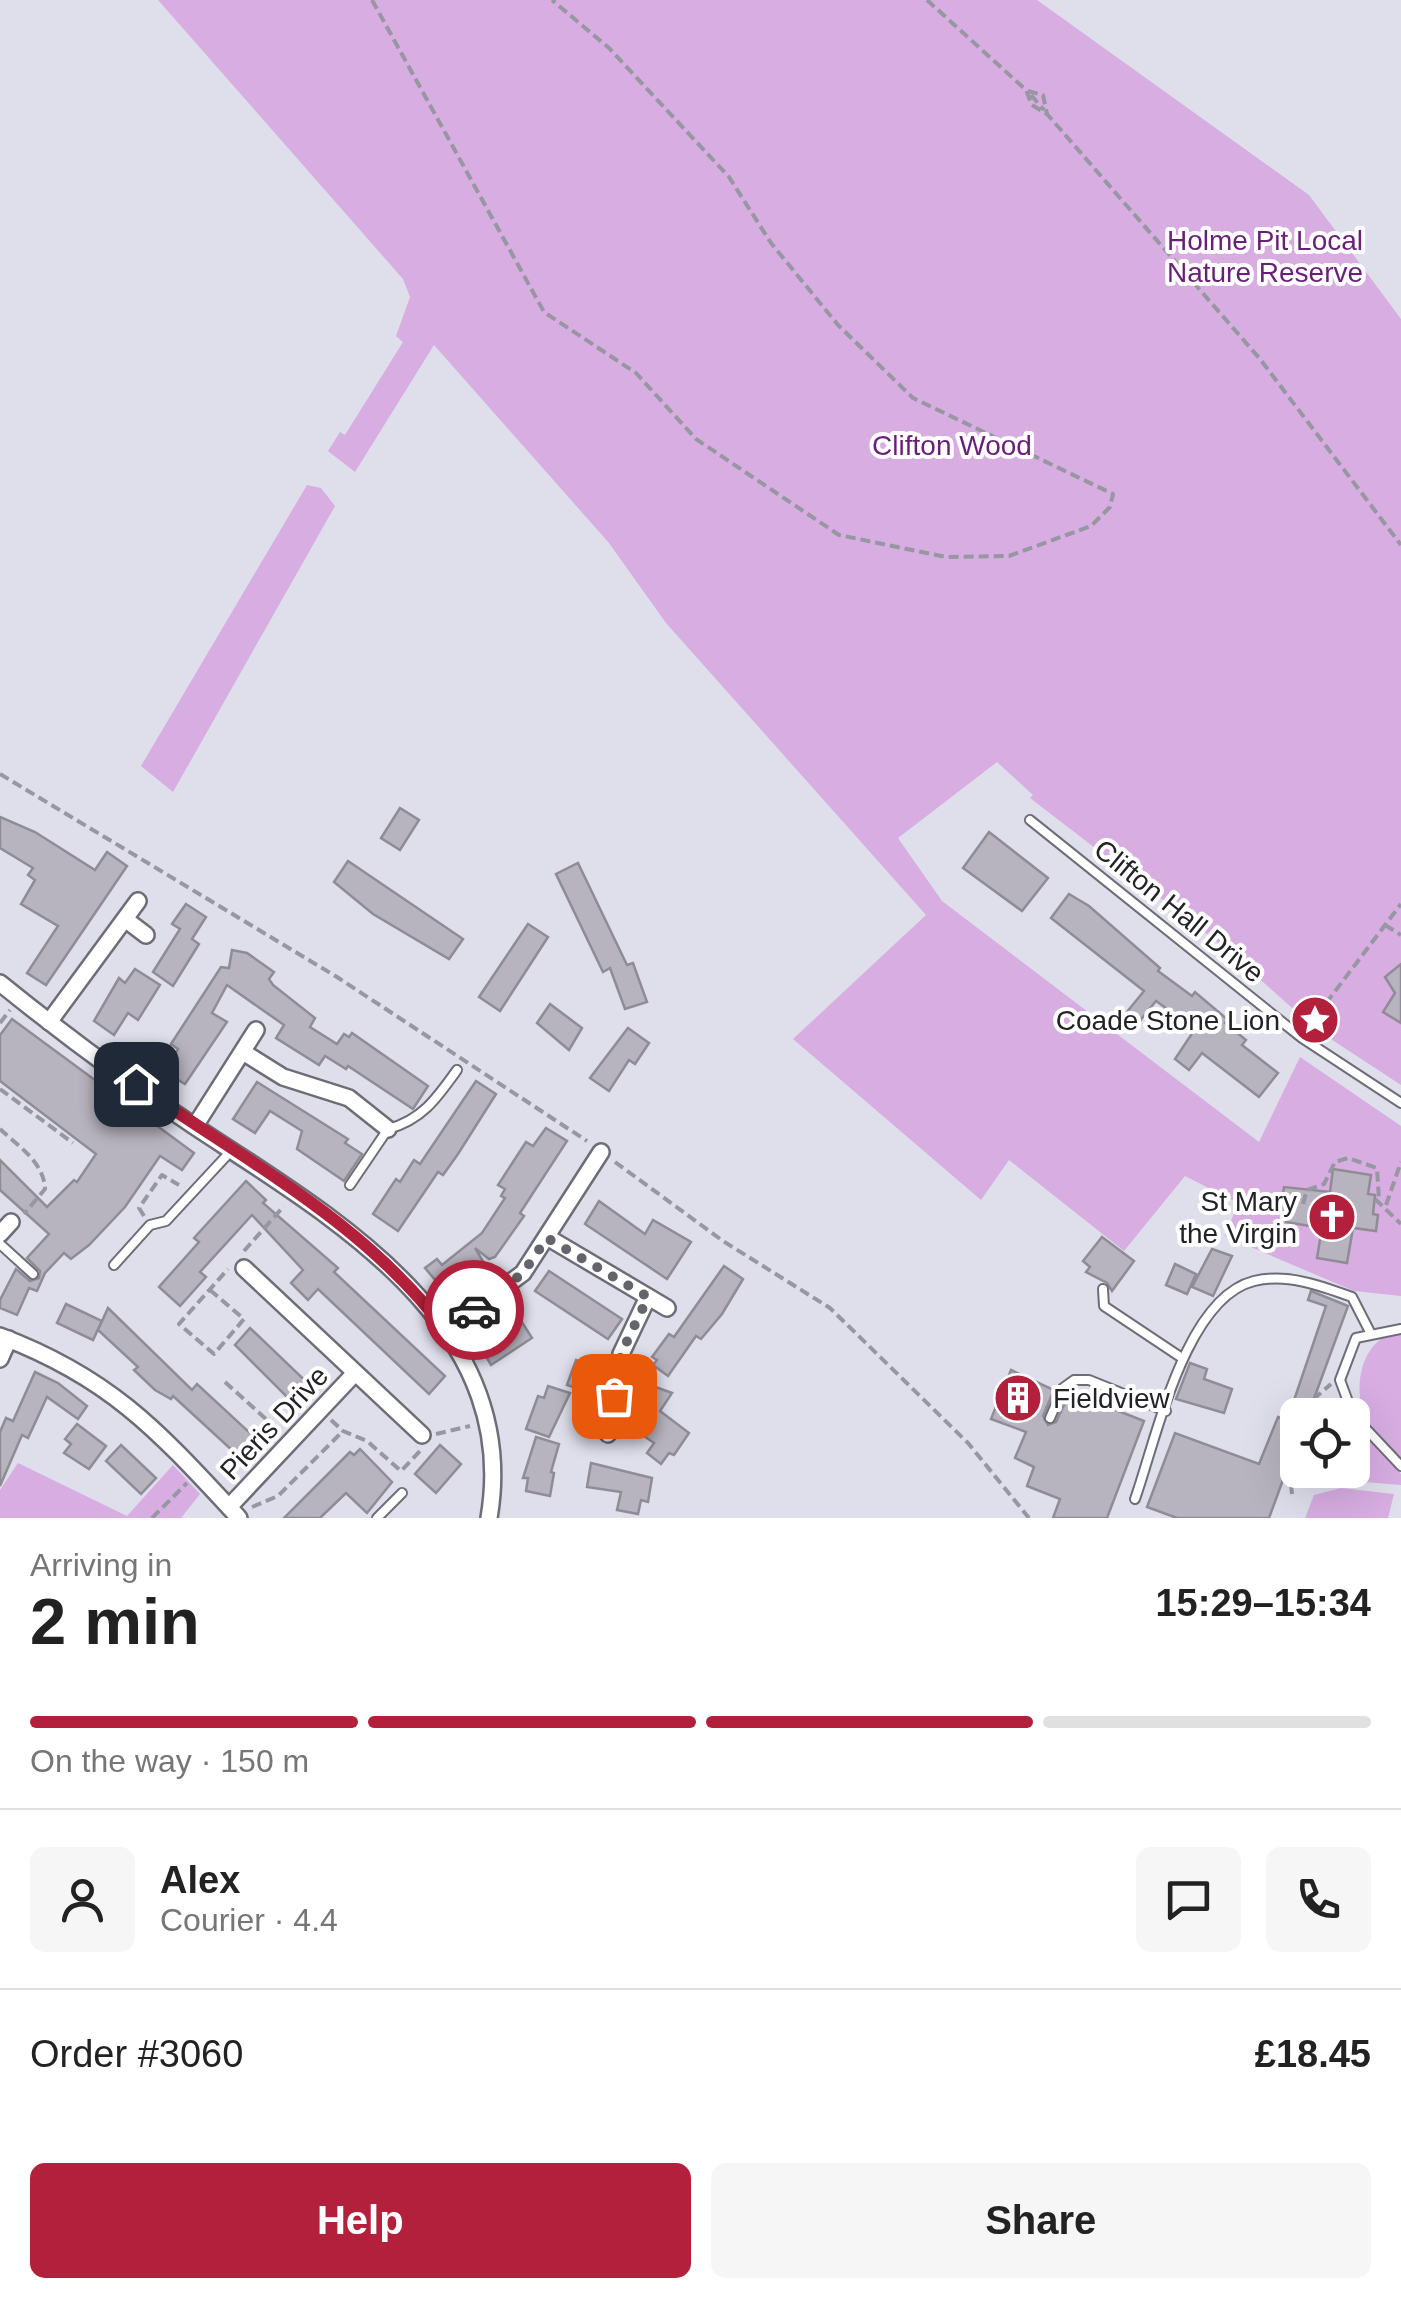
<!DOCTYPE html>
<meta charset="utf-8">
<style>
:root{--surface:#fff;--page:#f6f6f6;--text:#222;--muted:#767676;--line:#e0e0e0;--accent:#b3203b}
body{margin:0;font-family:Helvetica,sans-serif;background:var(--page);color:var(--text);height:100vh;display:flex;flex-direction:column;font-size:38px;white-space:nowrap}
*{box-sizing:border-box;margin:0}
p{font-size:32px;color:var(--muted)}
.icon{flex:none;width:55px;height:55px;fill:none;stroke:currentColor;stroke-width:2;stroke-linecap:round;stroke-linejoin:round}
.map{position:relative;height:1518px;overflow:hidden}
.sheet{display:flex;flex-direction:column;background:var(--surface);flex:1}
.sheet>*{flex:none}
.buttons{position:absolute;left:1280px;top:1398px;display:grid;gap:20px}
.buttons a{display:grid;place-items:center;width:90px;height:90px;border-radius:15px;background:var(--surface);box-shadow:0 10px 40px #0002;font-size:50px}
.pin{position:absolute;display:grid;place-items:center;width:85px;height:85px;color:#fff;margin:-42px;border-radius:20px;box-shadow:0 5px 15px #0006}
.courier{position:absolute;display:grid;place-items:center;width:100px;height:100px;margin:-50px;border:8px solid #b3203b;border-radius:50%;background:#fff;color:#222;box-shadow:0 2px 12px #0007}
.head em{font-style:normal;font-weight:700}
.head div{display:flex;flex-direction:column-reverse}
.head{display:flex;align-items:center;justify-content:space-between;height:170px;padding:0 30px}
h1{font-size:65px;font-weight:700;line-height:75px}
.bar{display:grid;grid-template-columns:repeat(4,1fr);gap:15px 10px;align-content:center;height:120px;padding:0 30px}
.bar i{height:12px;border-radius:8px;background:var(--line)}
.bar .selected{background:var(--accent)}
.bar p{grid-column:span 4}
.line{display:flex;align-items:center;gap:25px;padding:0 30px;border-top:2px solid var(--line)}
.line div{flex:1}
.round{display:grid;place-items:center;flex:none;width:105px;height:105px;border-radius:15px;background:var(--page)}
.action{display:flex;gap:20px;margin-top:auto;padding:20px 30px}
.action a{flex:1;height:115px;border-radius:15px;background:var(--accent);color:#fff;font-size:40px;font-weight:700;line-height:115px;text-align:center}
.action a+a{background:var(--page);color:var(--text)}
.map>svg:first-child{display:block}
.green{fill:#d7ade2}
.building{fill:#b8b4bf;stroke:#8f8c96;stroke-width:2.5}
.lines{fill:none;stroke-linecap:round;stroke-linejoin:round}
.lane-casing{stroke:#6c6d77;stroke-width:12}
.street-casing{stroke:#6c6d77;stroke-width:20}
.path{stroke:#9797a1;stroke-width:4;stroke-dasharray:10 5;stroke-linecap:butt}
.lane{stroke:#fff;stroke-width:8}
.street{stroke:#fff;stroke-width:15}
.done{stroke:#64646c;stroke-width:10;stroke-dasharray:0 18}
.route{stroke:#b3203b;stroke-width:12}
.labels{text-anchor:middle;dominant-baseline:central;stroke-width:8;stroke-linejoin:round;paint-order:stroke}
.park-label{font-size:28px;fill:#6a1e7b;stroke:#fff}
.street-label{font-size:28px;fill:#222227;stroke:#fff}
.poi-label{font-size:28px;fill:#222227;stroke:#fff;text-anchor:end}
</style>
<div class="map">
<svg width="1401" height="1518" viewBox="0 0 1401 1518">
<rect width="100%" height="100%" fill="#dedfeb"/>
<!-- green -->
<g class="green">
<polygon points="158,0 1037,0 1309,195 1401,319 1401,1085 1317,1030 1220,944 1030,798 1033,795 997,762 898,838 942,901 1259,1142 1300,1057 1401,1126 1401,1296 1354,1291 1225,1236 1238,1203 1185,1176 1124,1251 1009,1160 981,1200 793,1039 926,915 666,623 609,543 434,345 355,472 328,451 340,432 345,435 403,342 396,336 410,297 403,279"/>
<polygon points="307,485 321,488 335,506 173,792 141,766"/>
<path d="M1401,1331V1459C1391,1449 1375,1437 1368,1424C1351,1392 1359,1337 1401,1331Z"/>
<polygon points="1353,1423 1401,1474 1401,1485 1315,1478 1304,1471 1352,1470"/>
<polygon points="18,1463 127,1516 173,1465 200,1494 181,1518 0,1518 0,1490"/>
<polygon points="1341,1488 1394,1494 1388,1518 1305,1518 1314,1495"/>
</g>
<!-- building -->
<g class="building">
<polygon points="400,808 419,820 400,850 381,838"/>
<polygon points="0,817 35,832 95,870 107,852 127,866 46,985 27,973 58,926 21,904 35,880 28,875 33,868 0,848"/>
<polygon points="989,832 1048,878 1022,911 963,868"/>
<polygon points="348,861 463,939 449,959 373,914 334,882"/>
<polygon points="578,863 627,965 633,963 647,1002 625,1009 610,968 603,972 556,874"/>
<polygon points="1069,894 1089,906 1160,968 1158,971 1192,996 1195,992 1228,1020 1225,1023 1246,1040 1242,1045 1278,1073 1259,1097 1202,1053 1189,1070 1175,1059 1195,1029 1156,1001 1134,1028 1122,1018 1144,991 1051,918"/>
<polygon points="186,904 206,917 192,939 199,944 173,986 153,972 180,929 172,924"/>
<polygon points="528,924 548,937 500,1011 479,997"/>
<polygon points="232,950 247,953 274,972 269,979 273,985 315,1018 310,1027 337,1044 344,1034 349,1037 352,1033 428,1086 413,1109 348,1066 346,1069 325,1056 319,1065 276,1038 284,1025 227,985 212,1013 227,1022 185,1084 165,1072 178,1049 171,1044 221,967 229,968"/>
<polygon points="1401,964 1401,1023 1383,1012 1395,993 1385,977"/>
<polygon points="135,969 160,985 138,1020 128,1013 114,1035 94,1021 119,978 125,983"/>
<polygon points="550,1004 582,1028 569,1050 537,1023"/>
<polygon points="12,1019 194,1153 182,1170 160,1156 125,1207 89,1245 71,1259 64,1253 45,1273 37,1291 29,1288 17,1315 0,1308 0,1300 16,1269 30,1281 39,1278 40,1271 27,1258 49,1234 0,1190 0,1160 47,1207 74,1180 77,1182 96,1154 0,1081 0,1035"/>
<polygon points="628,1028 649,1043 635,1064 629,1060 609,1091 590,1078"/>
<polygon points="476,1081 496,1094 458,1154 443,1175 438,1172 398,1231 373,1214 396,1179 400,1182 414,1160 420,1164"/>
<polygon points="257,1082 348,1139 345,1143 362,1154 344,1181 297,1149 302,1131 270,1111 255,1133 233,1119"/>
<polygon points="546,1128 567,1141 520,1213 524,1216 495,1257 489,1259 475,1248 484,1263 447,1294 425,1268 437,1259 442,1265 482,1233 505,1198 501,1196 505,1189 498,1185 526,1142 533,1146"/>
<polygon points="1333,1169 1371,1175 1368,1194 1375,1195 1373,1214 1378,1215 1376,1231 1353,1228 1347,1263 1317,1258 1322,1228 1286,1222 1287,1214 1280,1213 1284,1187 1330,1192"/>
<polygon points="246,1181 266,1200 263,1203 338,1268 334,1272 445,1376 429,1394 318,1289 308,1300 291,1283 303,1270 252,1215 200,1272 206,1277 180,1306 159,1287 199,1242 194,1238"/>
<polygon points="599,1201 645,1234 653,1220 691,1242 667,1279 585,1224"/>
<polygon points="1102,1237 1134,1261 1112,1291 1107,1283 1086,1272 1090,1267 1083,1261"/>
<polygon points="1212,1249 1232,1256 1213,1296 1192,1287"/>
<polygon points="1175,1264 1196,1274 1187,1294 1166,1285"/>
<polygon points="724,1266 743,1279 722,1314 701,1339 696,1336 668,1376 653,1365 657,1360 652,1357 669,1334 674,1337"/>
<polygon points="549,1271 622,1319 608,1339 535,1291"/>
<polygon points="1311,1291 1348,1306 1308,1415 1289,1415 1326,1306 1308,1300"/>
<polygon points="66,1304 102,1321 93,1340 57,1323"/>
<polygon points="108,1308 192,1390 197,1384 264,1446 247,1464 173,1396 171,1399 155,1390 134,1370 138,1367 98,1330"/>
<polygon points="518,1316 532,1338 491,1365 478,1343"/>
<polygon points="250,1328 315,1390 299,1409 235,1345"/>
<polygon points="576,1360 596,1367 588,1392 567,1385"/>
<polygon points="1190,1363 1207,1369 1204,1379 1232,1389 1224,1413 1176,1399"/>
<polygon points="1011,1370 1054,1390 1043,1416 1048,1425 1056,1422 1070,1392 1144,1421 1107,1518 1053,1518 1060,1499 1027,1486 1034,1467 1015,1458 1026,1432 991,1419"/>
<polygon points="35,1372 58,1383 87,1406 78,1419 47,1397 28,1438 22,1435 0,1486 0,1432 6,1418 13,1421"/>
<polygon points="650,1385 672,1393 660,1411 689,1433 674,1455 669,1453 661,1464 647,1453 654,1443 631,1427 647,1403 640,1399"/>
<polygon points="548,1386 570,1393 549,1437 526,1429 538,1396 544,1398"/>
<polygon points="1278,1417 1298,1424 1298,1439 1269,1518 1177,1518 1147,1507 1175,1433 1259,1464"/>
<polygon points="77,1424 106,1446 89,1469 64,1453 71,1444 65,1439"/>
<polygon points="536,1437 559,1444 551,1472 554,1473 550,1496 526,1491 528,1478 523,1478"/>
<polygon points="121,1445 156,1478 141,1494 106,1461"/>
<polygon points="440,1445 461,1464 436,1493 415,1474"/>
<polygon points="360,1449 392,1482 367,1513 346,1493 320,1518 284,1518 350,1452 354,1455"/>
<polygon points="591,1463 652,1478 648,1502 641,1500 638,1514 617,1510 621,1492 587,1487"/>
</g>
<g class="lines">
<!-- lane casing -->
<g class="lane-casing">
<g id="lane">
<polyline points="1030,820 1302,1038 1401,1103"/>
<path d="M350,1185L388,1129C422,1120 437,1098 457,1070"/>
<polyline points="0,1244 33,1274"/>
<polyline points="114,1265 150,1225 166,1221 231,1151"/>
<polyline points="1103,1289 1104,1306 1182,1358"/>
<polyline points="1401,1329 1356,1338 1340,1380 1353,1415 1401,1466"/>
<polyline points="1050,1418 1063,1388 1074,1380 1089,1380 1166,1411"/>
<path d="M1135,1499C1156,1440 1185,1298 1254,1281C1287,1273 1322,1286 1352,1297L1370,1332"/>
<polyline points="377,1518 402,1493"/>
</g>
</g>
<!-- street casing -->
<g class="street-casing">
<g id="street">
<polyline points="125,919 146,935"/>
<path d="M0,983C63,1034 129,1083 197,1128C332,1217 522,1324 489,1518"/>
<polyline points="49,1022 138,901"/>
<polyline points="243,1052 283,1077 349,1098 388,1129"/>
<polyline points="195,1126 256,1030"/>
<polyline points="0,1234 11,1222"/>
<polyline points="547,1237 667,1308"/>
<polyline points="244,1268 422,1435"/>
<polyline points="445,1331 523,1273 601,1152"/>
<path d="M0,1336C112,1378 160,1433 239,1518"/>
<polyline points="0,1359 9,1339"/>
<polyline points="608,1434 621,1354 648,1297"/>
<polyline points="229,1507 355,1373"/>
</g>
</g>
<!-- path -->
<g class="path">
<polyline points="372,0 544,312 636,373 696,439 839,535 946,557 1009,556 1091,526 1110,507 1113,494 913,398 838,325 771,243 729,177 609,48 552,0"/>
<polyline points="927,0 1026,90 1032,105 1047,114 1260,359 1401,545"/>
<polyline points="1028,91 1043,95 1047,114"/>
<polyline points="1031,95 1044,110"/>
<polyline points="0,774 337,977 587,1141"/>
<polyline points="1385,925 1401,935"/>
<polyline points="0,1023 10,1010"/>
<polyline points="1308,1027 1401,904"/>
<polyline points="0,1089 73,1143"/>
<path d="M0,1129C18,1146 44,1162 45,1189L24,1214"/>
<polyline points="615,1162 723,1241 830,1308 968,1443 1029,1518"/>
<polyline points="1375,1199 1401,1224"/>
<polyline points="1303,1204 1307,1190 1324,1184 1335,1162 1348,1158 1377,1168 1379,1200"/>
<polyline points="1386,1205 1401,1162"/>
<polyline points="144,1216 139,1208 162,1175 179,1185"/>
<polyline points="244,1251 284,1206"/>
<polyline points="210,1290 244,1319 214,1354 179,1324 228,1269"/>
<polyline points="225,1382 277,1429"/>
<polyline points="1311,1415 1317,1396 1331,1384"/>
<polyline points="331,1420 343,1431 367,1441 401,1471 420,1451"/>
<polyline points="436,1434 470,1426"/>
<polyline points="1292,1494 1290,1474 1298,1453"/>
<polyline points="252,1507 278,1496 343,1431"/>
<polyline points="152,1518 187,1483"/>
</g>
<!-- lane -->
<use href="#lane" class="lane"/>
<!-- street -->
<use href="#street" class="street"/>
</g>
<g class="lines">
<!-- done -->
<polyline class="done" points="474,1310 523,1273 547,1238 648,1297 621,1354 614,1396"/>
<!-- route -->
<path class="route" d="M136,1084C245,1161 365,1222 446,1331L474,1310"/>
</g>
<!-- icons -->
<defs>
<g id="sight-disc" transform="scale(2.5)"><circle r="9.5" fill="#b3203b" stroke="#fff"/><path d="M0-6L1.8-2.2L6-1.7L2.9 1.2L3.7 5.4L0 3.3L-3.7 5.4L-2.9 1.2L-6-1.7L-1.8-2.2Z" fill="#fff"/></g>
<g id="church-disc" transform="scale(2.5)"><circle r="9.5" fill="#b3203b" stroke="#fff"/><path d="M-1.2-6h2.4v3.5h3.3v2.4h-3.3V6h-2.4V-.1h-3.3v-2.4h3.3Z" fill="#fff"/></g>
<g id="building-disc" transform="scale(2.5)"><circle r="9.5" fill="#b3203b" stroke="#fff"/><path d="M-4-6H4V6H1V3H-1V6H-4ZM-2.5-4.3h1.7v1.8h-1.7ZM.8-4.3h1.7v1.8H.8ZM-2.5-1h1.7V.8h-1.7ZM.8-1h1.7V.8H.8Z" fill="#fff"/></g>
</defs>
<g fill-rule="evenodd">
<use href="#sight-disc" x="1315" y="1020"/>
<use href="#church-disc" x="1332" y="1217"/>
<use href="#building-disc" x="1018" y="1398"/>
</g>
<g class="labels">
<!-- park labels -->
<g class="park-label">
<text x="1265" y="240">Holme Pit Local<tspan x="1265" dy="32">Nature Reserve</tspan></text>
<text x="952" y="445">Clifton Wood</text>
</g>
<!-- street labels -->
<g class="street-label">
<text transform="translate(1179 911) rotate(39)">Clifton Hall Drive</text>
<text transform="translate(274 1423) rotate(-47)">Pieris Drive</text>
</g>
<!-- poi labels -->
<g class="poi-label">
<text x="1280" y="1020">Coade Stone Lion</text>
<text x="1297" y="1201">St Mary<tspan x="1297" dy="32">the Virgin</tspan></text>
<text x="1053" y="1398" text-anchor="start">Fieldview</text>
</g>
</g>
</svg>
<div class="buttons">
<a><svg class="icon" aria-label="locate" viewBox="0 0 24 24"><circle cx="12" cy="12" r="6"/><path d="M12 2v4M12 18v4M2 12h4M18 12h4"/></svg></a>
</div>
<div class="pin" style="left:614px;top:1396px;background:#ea580c"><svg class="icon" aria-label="bag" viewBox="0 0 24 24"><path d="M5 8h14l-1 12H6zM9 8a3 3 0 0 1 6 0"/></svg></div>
<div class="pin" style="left:136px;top:1084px;background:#1f2937"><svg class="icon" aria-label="home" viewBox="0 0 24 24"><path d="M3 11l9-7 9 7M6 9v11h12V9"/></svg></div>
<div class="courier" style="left:474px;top:1310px"><svg class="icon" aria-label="car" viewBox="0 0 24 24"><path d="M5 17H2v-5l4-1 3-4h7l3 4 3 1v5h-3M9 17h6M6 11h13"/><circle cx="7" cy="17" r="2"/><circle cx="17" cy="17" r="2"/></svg></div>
</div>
<section class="sheet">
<div class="head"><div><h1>2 min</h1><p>Arriving in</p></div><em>15:29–15:34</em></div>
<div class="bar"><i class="selected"></i><i class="selected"></i><i class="selected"></i><i></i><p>On the way · 150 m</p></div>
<div class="line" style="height:180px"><a class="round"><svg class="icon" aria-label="person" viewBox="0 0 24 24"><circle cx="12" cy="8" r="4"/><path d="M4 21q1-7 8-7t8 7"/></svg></a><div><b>Alex</b><p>Courier · 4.4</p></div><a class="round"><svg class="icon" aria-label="chat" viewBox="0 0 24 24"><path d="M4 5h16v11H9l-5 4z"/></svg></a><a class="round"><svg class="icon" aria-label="phone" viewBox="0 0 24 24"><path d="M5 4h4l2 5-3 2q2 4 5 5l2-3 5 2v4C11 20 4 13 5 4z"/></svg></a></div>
<div class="line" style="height:130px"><div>Order #3060</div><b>£18.45</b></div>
<div class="action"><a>Help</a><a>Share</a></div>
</section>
